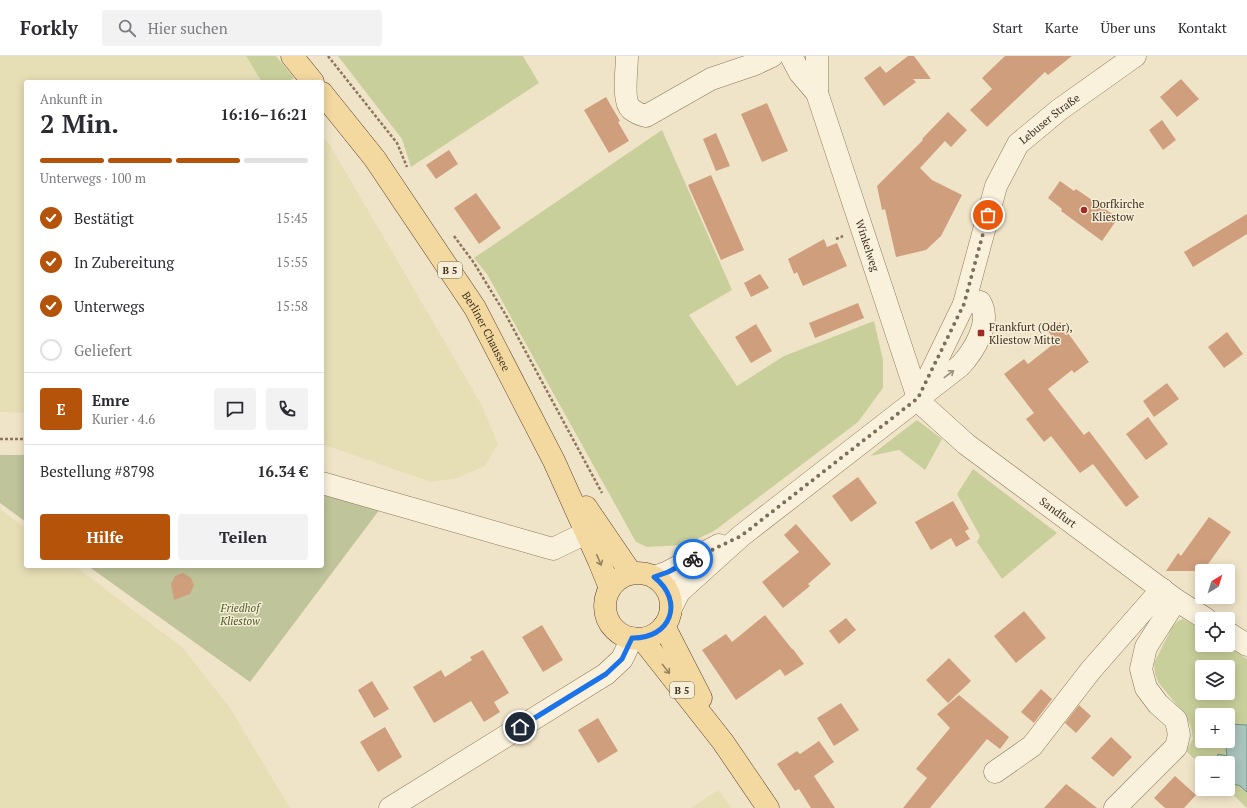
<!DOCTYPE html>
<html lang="de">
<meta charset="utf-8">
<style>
:root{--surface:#fff;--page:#f2f2f3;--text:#2b2b33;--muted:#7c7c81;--line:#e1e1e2;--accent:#b45309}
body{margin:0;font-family:"PT Serif",serif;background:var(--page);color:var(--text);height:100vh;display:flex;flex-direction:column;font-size:15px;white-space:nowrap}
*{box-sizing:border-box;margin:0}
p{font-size:13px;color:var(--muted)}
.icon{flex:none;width:22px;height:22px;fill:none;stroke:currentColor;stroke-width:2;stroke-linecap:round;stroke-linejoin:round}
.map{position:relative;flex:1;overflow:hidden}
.details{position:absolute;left:24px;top:24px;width:300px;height:488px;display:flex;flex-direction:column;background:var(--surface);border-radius:4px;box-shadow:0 2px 10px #0003}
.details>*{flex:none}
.needle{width:26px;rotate:38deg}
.controls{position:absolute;left:1195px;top:508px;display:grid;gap:8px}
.controls a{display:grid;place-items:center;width:40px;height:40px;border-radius:4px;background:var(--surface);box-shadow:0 2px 10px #0003;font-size:20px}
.pin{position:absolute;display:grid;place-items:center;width:34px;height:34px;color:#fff;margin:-17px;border:2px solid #fff;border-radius:50%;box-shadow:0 1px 4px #0007}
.courier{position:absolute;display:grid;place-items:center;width:40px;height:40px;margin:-20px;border:3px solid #1a73e8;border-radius:50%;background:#fff;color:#222;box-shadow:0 1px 5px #0007}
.overview em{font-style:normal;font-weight:700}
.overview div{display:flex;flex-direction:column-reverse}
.overview{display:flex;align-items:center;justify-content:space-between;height:68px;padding:0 16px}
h1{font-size:26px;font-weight:700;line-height:30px}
.bar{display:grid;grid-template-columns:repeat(4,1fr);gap:6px 4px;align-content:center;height:48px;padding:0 16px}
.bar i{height:5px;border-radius:3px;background:var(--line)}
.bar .current{background:var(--accent)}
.bar p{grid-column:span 4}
.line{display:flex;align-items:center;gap:10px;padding:0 16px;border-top:1px solid var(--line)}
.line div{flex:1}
.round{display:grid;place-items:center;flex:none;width:42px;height:42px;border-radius:4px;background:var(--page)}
ol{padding:0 16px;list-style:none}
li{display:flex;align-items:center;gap:12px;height:44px}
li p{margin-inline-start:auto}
li .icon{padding:4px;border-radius:50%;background:var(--accent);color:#fff;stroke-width:4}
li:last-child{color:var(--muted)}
li i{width:22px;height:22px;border:2px solid var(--line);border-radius:50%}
.cta{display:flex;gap:8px;margin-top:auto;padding:8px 16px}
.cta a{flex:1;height:46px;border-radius:4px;background:var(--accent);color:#fff;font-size:16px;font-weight:700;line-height:46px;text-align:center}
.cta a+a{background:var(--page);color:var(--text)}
header{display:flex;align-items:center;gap:24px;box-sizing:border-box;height:56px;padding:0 20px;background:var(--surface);border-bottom:1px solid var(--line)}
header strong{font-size:19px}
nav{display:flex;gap:22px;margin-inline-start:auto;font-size:14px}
.search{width:280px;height:36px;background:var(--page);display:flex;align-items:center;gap:10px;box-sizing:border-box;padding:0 14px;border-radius:4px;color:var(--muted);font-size:15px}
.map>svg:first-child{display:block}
.farmland{fill:#e6deb5}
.green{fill:#c9cf9b;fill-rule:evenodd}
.cemetery{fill:#bfc49a}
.water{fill:#a9c4bc;stroke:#6f938a}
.building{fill:#cf9f7d}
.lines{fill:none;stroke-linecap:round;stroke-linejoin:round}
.minor-casing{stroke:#8d765c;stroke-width:23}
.major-casing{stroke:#5b4430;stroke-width:23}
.path{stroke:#8d765c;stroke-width:2.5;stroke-dasharray:3 2;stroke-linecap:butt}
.minor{stroke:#faf1dc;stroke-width:22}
.major{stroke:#f3d9a0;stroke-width:22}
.oneway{stroke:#9c907e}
.oneway2{stroke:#988460}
.done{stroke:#7c6e5b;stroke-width:4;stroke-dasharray:0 7.2}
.route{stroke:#1a73e8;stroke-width:5}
.poi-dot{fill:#9e2a2b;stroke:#f7eed8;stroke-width:1.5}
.labels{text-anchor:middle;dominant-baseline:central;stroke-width:3;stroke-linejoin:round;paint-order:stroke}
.shield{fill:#f7eed8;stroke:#756857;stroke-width:1}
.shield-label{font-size:10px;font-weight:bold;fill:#3d2e20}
.street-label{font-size:11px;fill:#3d2e20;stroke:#f7eed8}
.poi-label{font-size:11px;fill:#3d2e20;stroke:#f7eed8;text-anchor:start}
.park-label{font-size:11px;font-style:italic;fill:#4d5a26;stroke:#f7eed8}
</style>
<header>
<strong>Forkly</strong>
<div class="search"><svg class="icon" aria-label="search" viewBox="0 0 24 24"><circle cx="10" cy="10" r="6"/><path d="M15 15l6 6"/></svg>Hier suchen</div>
<nav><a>Start</a><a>Karte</a><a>Über uns</a><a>Kontakt</a></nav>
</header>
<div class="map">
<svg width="1247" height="752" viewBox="0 0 1247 752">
<rect width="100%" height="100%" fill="#f0e4c8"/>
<!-- farmland -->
<g class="farmland">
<polygon points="0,0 246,0 262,26 26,26 26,357 0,356"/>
<polygon points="322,82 328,86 481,348 498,388 485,410 457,422 431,426 322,388"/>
<polygon points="0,453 26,473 26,510 75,510 183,592 230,652 290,752 0,752"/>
<polygon points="718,734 732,752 691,752"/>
</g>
<!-- green -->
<g class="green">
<polygon points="246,0 276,0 294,22 287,26 262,26"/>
<polygon points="338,0 523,0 539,27 411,111 402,83"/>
<polygon points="662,74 732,234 689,259 737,330 784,300 874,265 883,304 883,332 858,366 714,475 684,489 647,491 636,486 487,218 474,202"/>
<polygon points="917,364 942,383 925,414 899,394 870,400"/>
<polygon points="973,413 1057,477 1002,523 977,486 980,480 957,438"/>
<path d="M1183,563L1202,574V589H1225L1247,603V752L1227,733H1228V707H1202V710L1186,695L1193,683L1191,671L1186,660L1158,626L1155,617L1154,607L1173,570L1178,565ZM1202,611H1228V637H1202ZM1202,659H1228V685H1202Z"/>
</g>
<!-- cemetery -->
<g class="cemetery">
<polygon points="0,399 26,399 26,466 0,447"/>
<polygon points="322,438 380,453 250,626 88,510 322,510"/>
</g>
<!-- water -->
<polygon class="water" points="1228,668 1247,669 1247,736 1240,730 1228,726 1228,707 1216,707 1218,698 1227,700 1225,685 1228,685"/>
<!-- building -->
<g class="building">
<polygon points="908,0 914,0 931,23 913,23 916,26 884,50 864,22 880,10 886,17"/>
<polygon points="1005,0 1072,0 1048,19 1045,16 987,71 970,54 992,33 982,22"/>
<polygon points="1181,23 1199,43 1177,61 1160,41"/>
<polygon points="606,41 620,65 618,66 629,85 609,97 584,54"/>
<polygon points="767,47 788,95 762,106 741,58"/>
<polygon points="948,56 967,74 951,91 945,85 920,112 932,124 962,139 941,180 926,194 896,201 885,153 882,154 877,130 923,84 922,83"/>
<polygon points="1162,64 1176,84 1163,94 1149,74"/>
<polygon points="716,77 730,110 716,115 703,83"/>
<polygon points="449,94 458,108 436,123 426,109"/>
<polygon points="711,119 744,194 721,204 688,129"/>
<polygon points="1060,125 1074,135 1076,133 1118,162 1102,185 1061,155 1062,153 1048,142"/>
<polygon points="476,137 501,172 479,188 454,152"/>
<polygon points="1247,158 1247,178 1193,211 1184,196"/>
<polygon points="824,183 827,191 837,187 847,210 803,230 797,216 794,218 788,203"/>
<polygon points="760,218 769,232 751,241 744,227"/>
<polygon points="858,247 864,262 815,282 809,267"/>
<polygon points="1060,266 1089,306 1074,317 1072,314 1048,333 1084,379 1089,375 1139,441 1126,451 1093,408 1080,417 1051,380 1044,386 1026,363 1034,357 1004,318 1024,303 1028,308 1056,286 1048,275"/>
<polygon points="756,268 772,295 751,307 735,281"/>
<polygon points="1227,276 1243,298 1224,312 1208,291"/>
<polygon points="1167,327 1179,343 1154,361 1143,345"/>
<polygon points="1148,361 1168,388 1146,404 1126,378"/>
<polygon points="858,421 877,447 851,466 832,440"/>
<polygon points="953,445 969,473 965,475 970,483 956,491 951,482 931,494 915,466"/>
<polygon points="1209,461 1231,476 1203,515 1166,515 1178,497 1181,500"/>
<polygon points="796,468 831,508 808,528 810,530 783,552 762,526 799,496 784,479"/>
<polygon points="183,517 191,522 194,529 190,538 174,544 171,528 175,520"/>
<polygon points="1024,555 1046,582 1016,607 994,580"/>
<polygon points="765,559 792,593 793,593 804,608 785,620 780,613 736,644 702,594 726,578 732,586"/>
<polygon points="846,562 856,574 839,588 829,575"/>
<polygon points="542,569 563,604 543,616 522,581"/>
<polygon points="483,594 509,637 494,646 500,656 484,666 471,645 434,667 413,631 441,614 445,621 472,604 470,601"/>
<polygon points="949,602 971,625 948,647 926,624"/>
<polygon points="372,625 389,653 374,662 358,634"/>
<polygon points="1041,633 1052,643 1034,667 1021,656"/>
<polygon points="959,639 1009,681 1000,693 987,683 930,752 903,752 927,722 916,713 950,672 937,658"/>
<polygon points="841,647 859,674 834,690 817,662"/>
<polygon points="1079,649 1091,660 1076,677 1065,667"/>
<polygon points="598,662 618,695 598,707 578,674"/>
<polygon points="385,671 402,701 378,716 360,686"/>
<polygon points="1111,681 1132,701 1113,721 1091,702"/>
<polygon points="819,685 834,706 814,720 835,752 811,752 799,733 795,735 777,708 797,695 800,698"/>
<polygon points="1175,720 1196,739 1184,752 1165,752 1154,742"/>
<polygon points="1066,728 1078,737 1097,752 1044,752"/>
</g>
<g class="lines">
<!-- minor casing -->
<g class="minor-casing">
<g id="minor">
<path d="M627,0C627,12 622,45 631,53C636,57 641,59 646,60L711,23L755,8L772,0"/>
<path id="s1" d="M791,0L800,17L817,37L918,342L925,351L966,388L1176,544L1206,563"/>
<polyline points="817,37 817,0"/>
<path id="s2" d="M920,339L964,248L996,130L1018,88L1059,54L1135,0"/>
<polyline points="322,427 553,493 586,477"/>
<polyline points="654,521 668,516 719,489"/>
<path d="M671,552L679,536L741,480L960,310C974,295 992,266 980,246L975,245L964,248"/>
<polyline points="1228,577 1247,589"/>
<polyline points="995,716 1032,690 1091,614 1162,533"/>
<polyline points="390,752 606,618 622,603 632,582"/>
<polyline points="1115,752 1176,691 1179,679 1176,664 1158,648 1146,632 1141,613 1146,591 1176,544"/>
</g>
</g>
<!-- major casing -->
<g class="major-casing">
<g id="major">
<polyline points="292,0 313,26"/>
<path id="s3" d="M322,37L375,103L475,252L554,405L599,505L610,532"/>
<polyline points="586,451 631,517"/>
<circle cx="638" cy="550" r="33"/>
<polyline points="664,570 701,642"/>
<polyline points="642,583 723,686 768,752"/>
</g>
</g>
<!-- path -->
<g class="path">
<polyline points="328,0 397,87 407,111"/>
<polyline points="454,180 474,207 507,261 602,437"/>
<polyline points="836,183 843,180"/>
<polyline points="0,383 26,383"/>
<polyline points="24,427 26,427"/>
</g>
<!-- minor -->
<use href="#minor" class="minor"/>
<!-- major -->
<use href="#major" class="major"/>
</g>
<!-- one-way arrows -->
<defs><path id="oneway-shaft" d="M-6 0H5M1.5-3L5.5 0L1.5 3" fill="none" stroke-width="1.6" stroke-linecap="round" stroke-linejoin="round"/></defs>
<use class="oneway" href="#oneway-shaft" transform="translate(949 318) rotate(-37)"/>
<g class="oneway2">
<use href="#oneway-shaft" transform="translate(599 504) rotate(67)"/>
<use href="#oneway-shaft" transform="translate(666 613) rotate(52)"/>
</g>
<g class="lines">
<!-- done -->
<polyline class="done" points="693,503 741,480 918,342 964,248 988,159"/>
<!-- route -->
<path class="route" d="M520,671L606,618L622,603L632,582C671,583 685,545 654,521L668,516L693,503"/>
</g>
<!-- markers -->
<g class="poi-dot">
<circle cx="1084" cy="154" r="4"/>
<rect x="977" y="273" width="8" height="8" rx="2"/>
</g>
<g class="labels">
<!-- shield labels -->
<g class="shield">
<rect x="438" y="206" width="24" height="16" rx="3"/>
<rect x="670" y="626" width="24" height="16" rx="3"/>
</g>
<g class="shield-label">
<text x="450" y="214">B 5</text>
<text x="682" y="634">B 5</text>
</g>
<!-- street labels -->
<g class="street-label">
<text stroke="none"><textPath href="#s2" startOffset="311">Lebuser Straße</textPath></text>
<text stroke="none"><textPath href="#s1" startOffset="206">Winkelweg</textPath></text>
<text stroke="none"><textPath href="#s3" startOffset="290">Berliner Chaussee</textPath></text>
<text stroke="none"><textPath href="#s1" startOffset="548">Sandfurt</textPath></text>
</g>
<!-- poi labels -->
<g class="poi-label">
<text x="1092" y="148">Dorfkirche<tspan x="1092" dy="13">Kliestow</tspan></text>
<text x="989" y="271">Frankfurt (Oder),<tspan x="989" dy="13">Kliestow Mitte</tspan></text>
</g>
<!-- park labels -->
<g class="park-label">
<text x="240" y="552">Friedhof<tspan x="240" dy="13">Kliestow</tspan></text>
</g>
</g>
</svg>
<div class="controls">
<a><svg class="needle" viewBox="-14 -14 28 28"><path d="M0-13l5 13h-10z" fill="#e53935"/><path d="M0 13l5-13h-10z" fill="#7c7c81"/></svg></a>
<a><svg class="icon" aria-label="locate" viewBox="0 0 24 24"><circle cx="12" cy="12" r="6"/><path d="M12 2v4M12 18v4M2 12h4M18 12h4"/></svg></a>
<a><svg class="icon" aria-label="layers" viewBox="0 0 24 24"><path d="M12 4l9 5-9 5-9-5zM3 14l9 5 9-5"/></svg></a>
<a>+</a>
<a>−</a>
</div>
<div class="pin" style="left:988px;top:159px;background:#ea580c"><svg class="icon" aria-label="bag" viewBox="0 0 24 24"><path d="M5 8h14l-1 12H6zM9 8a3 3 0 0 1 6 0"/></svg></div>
<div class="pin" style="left:520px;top:671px;background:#1f2937"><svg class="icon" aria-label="home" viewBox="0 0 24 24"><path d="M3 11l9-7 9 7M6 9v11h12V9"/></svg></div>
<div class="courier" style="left:693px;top:503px"><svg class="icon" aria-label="bike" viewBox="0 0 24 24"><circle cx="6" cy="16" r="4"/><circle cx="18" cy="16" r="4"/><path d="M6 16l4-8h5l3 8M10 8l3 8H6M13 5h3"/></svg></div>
<section class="details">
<div class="overview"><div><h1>2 Min.</h1><p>Ankunft in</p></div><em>16:16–16:21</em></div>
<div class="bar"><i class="current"></i><i class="current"></i><i class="current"></i><i></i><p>Unterwegs · 100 m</p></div>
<ol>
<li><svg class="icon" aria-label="check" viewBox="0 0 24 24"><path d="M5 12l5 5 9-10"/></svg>Bestätigt<p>15:45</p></li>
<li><svg class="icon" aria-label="check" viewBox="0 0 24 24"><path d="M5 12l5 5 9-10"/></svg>In Zubereitung<p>15:55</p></li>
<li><svg class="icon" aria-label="check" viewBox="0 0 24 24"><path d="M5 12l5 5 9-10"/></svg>Unterwegs<p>15:58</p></li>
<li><i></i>Geliefert</li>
</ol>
<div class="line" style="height:72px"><b class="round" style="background:var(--accent);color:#fff">E</b><div><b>Emre</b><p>Kurier · 4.6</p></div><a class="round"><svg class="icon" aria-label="chat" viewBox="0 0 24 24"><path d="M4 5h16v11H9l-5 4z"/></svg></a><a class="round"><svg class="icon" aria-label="phone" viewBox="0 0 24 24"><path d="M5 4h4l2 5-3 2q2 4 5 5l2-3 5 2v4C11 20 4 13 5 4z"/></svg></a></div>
<div class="line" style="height:52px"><div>Bestellung #8798</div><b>16.34 €</b></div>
<div class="cta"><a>Hilfe</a><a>Teilen</a></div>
</section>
</div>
